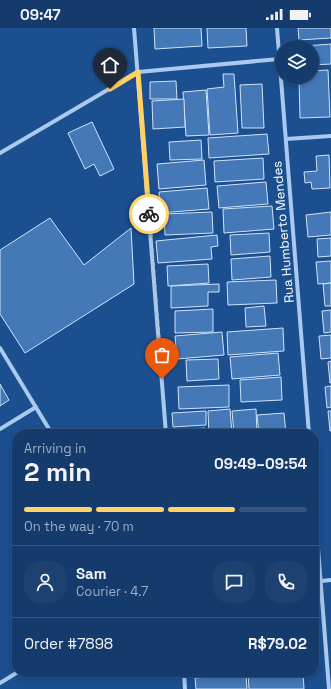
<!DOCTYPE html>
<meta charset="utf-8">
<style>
:root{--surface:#143b6b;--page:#1d4271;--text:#f1f3f6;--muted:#9dadc1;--line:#33557e;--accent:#ffd166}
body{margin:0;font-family:"Space Grotesk",sans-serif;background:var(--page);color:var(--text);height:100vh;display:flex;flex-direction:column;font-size:15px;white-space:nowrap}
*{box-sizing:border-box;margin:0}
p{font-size:13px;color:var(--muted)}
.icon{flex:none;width:22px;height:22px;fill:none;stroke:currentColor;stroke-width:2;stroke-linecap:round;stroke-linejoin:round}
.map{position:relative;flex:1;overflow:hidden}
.panel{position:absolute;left:12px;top:401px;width:307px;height:248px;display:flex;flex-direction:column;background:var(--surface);border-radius:16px;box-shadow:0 2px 6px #0003,0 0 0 1px var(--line)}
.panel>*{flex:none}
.fabs{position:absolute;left:275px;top:12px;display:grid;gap:8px}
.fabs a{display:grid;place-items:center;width:44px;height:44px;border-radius:50%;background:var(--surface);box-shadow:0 2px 6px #0003,0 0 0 1px var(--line);font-size:20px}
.pin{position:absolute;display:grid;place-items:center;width:34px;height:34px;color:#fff;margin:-41px -17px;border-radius:50% 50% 50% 0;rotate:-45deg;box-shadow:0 0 4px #0007}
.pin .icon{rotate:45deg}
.courier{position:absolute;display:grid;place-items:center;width:40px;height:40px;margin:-20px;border:3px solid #ffd166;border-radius:50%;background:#fff;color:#222;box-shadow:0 1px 5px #0007}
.headline em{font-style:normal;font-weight:700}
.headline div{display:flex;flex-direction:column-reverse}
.headline{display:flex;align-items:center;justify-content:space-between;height:68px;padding:0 12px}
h1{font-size:26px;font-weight:700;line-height:30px}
.bar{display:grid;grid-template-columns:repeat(4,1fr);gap:6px 4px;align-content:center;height:48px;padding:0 12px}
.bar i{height:5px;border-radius:3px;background:var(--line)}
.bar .selected{background:var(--accent)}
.bar p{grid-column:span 4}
.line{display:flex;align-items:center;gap:10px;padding:0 12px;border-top:1px solid var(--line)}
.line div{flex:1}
.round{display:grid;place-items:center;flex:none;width:42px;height:42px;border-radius:16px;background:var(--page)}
.status{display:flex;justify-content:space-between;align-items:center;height:28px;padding:0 20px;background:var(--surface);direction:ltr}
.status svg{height:11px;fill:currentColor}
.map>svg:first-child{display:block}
.building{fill:#4478b7;stroke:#cfe3fa}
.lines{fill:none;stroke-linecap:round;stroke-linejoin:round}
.minor{stroke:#a9c9ee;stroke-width:4}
.done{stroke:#afc1d8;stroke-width:4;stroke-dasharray:0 7.2}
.route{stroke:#ffd166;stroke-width:5}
.labels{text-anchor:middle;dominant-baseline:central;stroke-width:3;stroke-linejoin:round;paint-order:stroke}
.street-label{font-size:13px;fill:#fff;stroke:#1b4f8f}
</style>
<div class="status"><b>09:47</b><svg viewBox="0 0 49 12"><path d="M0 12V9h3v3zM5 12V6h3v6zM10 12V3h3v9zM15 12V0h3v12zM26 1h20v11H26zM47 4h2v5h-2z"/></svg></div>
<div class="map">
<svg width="331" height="661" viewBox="0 0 331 661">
<rect width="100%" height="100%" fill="#1b4f8f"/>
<!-- building -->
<g class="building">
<polygon points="154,0 201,0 202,18 155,21"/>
<polygon points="207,0 246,0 247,18 208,20"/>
<polygon points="298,0 331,0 331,10 299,12"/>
<polygon points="331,16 331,36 312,37 312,19 304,19 304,18"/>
<polygon points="328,42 330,89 300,90 299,49 312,49 312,43"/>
<polygon points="223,46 234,46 238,105 210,107 207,61 224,59"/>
<polygon points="176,53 177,71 150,71 150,54"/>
<polygon points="262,56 264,100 242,100 240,57"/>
<polygon points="206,62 209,107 186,108 183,64"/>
<polygon points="184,71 185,99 153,101 152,73"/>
<polygon points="92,94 114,141 100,148 94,136 85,141 68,105"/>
<polygon points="267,106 269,126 209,130 208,110"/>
<polygon points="201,112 202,131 170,132 169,114"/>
<polygon points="329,127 330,160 312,161 311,154 305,155 304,144 317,143 316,128"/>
<polygon points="263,130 264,151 215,154 214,133"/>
<polygon points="204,132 206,157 159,161 157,136"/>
<polygon points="266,154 268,176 219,180 217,158"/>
<polygon points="207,160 209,181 160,185 159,164"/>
<polygon points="272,178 274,201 224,205 223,181"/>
<polygon points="212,184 213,205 165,207 164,186"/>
<polygon points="331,184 331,207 308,209 306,187"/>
<polygon points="50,190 84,237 131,200 134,256 25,325 0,286 0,222"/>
<polygon points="269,205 270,224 231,227 230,207"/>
<polygon points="217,207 218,218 211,219 212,231 158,235 156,213"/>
<polygon points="331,210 331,228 318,229 317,211"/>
<polygon points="270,228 271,249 232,252 231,231"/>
<polygon points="331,233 331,255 318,256 316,234"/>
<polygon points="208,236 209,255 168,258 167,238"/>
<polygon points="276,252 277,275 228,277 227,254"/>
<polygon points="331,255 331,278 325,278 323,256"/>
<polygon points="219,256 219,264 208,264 208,278 171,280 171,258"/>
<polygon points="264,278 266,298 246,299 245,280"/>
<polygon points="213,281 213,304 175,305 175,283"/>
<polygon points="331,282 331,304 324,305 322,283"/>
<polygon points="283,300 284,323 228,327 227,304"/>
<polygon points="222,304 224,327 177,331 175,308"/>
<polygon points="331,307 331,330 321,331 319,308"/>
<polygon points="278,325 280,347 232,351 230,329"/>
<polygon points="218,331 219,351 187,353 186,332"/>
<polygon points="331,333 331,355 330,355 328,334"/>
<polygon points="281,349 282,372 241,374 240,352"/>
<polygon points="0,356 9,372 0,378"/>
<polygon points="229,357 229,379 179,381 178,359"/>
<polygon points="331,358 331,379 327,380 325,359"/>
<polygon points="230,381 232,406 209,406 208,383"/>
<polygon points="256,381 257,406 234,406 232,383"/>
<polygon points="206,383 206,397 173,399 172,385"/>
<polygon points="328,383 331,383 331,403 330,403"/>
<polygon points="284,385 286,406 259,406 257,387"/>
<polygon points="205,400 206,406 176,406 175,402"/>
<polygon points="197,644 241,644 197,647"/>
<polygon points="290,644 303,644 304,661 249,661 248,646"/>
<polygon points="246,646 247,661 196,661 195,650"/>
</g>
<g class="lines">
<!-- minor -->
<g class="minor">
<polyline points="134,0 166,406"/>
<polyline points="277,0 309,406"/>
<polyline points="286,111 331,108"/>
<polyline points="0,125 138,44 279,31"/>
<polyline points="0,320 52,406"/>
<polyline points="0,401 36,379"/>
<polyline points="314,469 329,661"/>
<polyline points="321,553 331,552"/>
<polyline points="184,644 185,661"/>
<polyline points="0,655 18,644"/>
</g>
</g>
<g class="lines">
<!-- done -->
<polyline class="done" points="149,186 162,351"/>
<!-- route -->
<polyline class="route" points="110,61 138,44 149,186"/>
</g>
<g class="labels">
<!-- street labels -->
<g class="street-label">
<text transform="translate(283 204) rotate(-95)">Rua Humberto Mendes</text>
</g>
</g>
</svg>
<div class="fabs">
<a><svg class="icon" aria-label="layers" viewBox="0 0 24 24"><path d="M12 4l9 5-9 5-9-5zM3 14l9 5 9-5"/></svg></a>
</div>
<div class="pin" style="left:162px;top:351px;background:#ea580c"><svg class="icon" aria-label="bag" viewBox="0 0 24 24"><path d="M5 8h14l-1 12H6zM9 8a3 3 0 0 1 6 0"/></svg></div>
<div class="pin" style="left:110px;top:61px;background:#1f2937"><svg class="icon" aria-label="home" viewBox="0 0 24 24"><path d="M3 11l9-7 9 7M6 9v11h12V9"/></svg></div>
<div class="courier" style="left:149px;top:186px"><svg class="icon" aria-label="bike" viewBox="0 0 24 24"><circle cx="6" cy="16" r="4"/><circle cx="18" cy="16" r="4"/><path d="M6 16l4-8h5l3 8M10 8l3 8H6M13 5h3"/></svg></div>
<section class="panel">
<div class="headline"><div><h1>2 min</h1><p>Arriving in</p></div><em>09:49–09:54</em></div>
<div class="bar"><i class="selected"></i><i class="selected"></i><i class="selected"></i><i></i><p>On the way · 70 m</p></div>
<div class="line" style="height:72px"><a class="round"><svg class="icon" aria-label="person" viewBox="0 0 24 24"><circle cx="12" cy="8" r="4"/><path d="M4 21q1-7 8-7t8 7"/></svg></a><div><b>Sam</b><p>Courier · 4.7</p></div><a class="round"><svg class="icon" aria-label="chat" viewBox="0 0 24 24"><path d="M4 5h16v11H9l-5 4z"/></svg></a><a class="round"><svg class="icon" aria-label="phone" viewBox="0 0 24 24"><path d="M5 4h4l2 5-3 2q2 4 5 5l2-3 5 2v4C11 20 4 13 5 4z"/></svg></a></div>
<div class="line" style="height:52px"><div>Order #7898</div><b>R$79.02</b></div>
</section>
</div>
